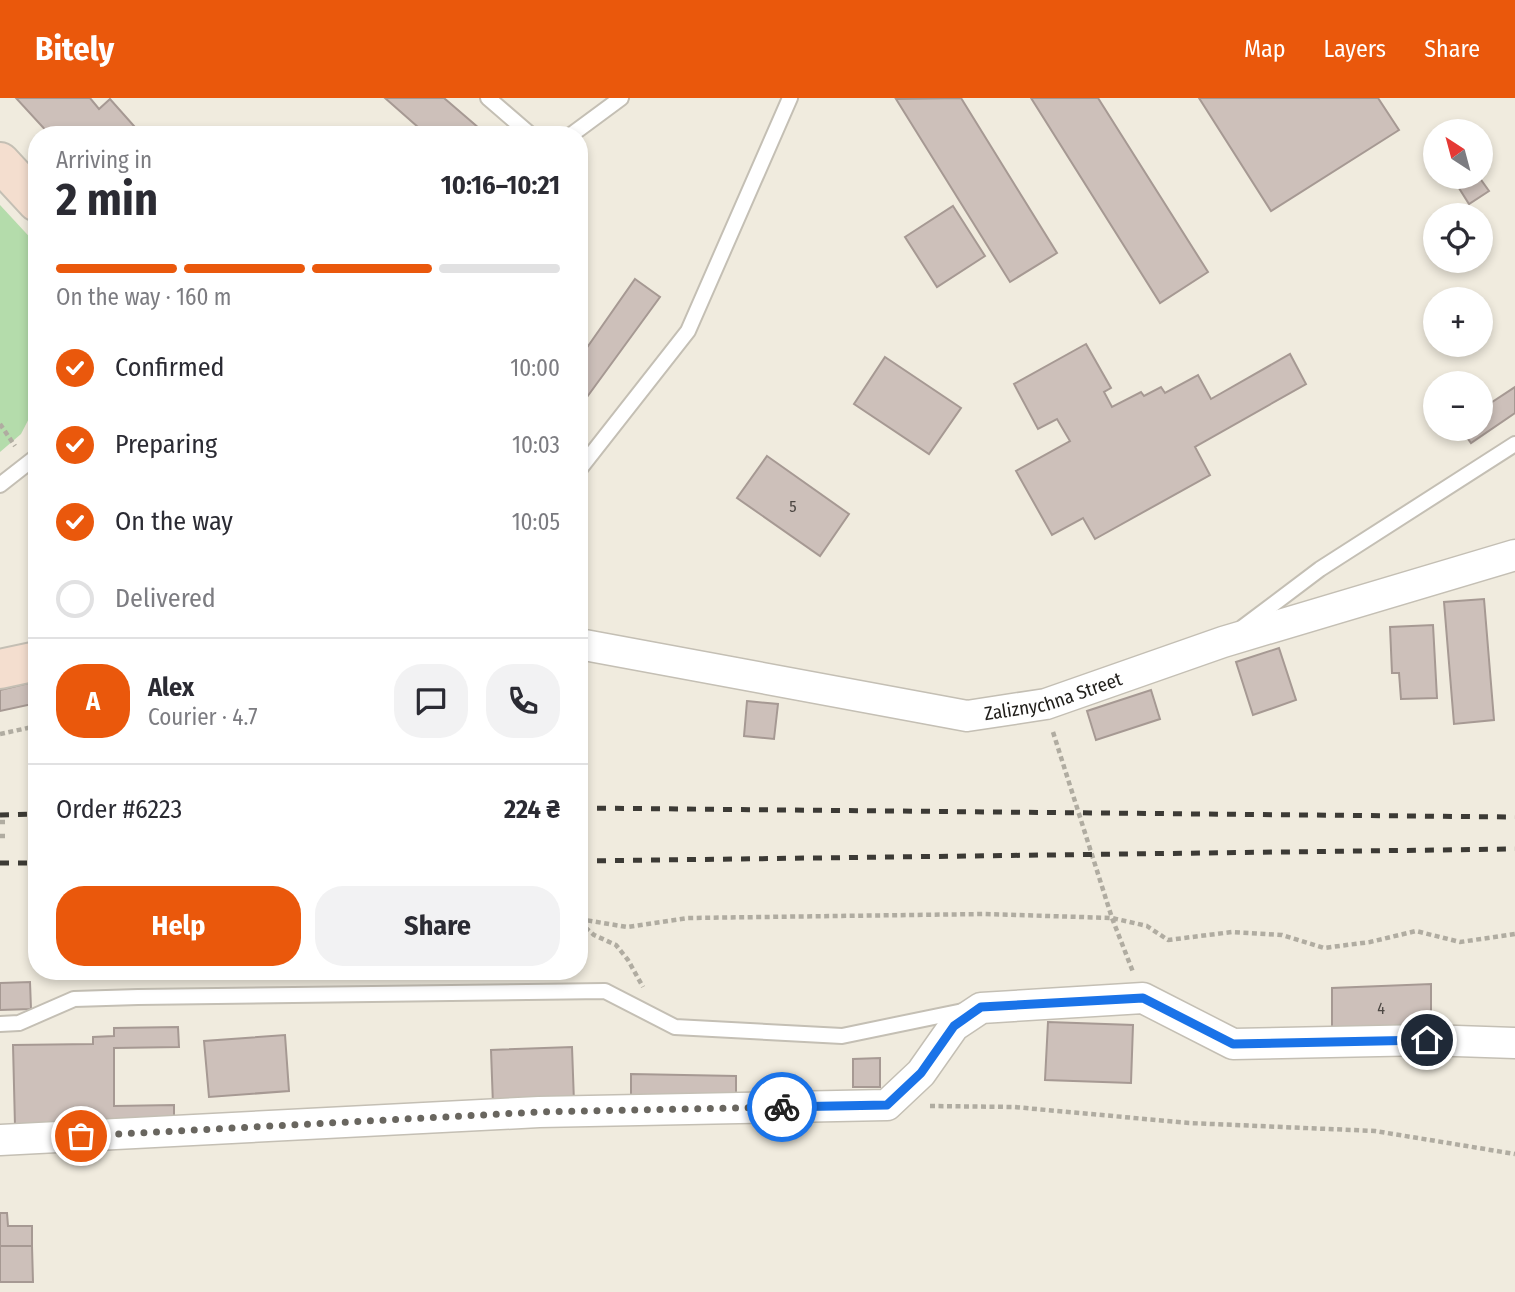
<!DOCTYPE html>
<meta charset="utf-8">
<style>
:root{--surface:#fff;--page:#f2f2f3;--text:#2b2b33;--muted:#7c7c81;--line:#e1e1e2;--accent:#ea580c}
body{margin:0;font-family:"Fira Sans Condensed",sans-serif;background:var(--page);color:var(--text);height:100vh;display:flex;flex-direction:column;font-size:26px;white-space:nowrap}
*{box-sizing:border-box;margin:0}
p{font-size:23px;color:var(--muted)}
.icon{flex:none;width:38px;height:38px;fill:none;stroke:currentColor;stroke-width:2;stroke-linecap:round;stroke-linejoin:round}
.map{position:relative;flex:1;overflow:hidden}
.drawer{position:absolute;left:28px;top:28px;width:560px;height:854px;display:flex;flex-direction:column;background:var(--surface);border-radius:28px;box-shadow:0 4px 10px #0003}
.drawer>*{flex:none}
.needle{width:46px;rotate:324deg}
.controls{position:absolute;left:1423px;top:21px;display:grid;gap:14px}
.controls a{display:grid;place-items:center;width:70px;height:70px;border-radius:50%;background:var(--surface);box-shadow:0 4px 10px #0003;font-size:35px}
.pin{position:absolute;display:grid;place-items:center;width:60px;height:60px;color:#fff;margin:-30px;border:4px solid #fff;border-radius:50%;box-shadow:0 2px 7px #0007}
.courier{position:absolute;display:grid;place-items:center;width:70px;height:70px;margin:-35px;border:5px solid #1a73e8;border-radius:50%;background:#fff;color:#222;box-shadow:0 2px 9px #0007}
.summary em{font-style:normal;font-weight:700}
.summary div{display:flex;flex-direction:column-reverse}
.summary{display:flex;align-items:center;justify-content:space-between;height:119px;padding:0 28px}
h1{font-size:46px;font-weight:700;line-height:52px}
.bar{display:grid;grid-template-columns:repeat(4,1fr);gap:10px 7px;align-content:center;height:84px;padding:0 28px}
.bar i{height:9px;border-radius:5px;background:var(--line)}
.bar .selected{background:var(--accent)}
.bar p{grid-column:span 4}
.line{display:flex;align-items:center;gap:18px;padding:0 28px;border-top:2px solid var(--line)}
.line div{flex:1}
.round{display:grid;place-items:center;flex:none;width:74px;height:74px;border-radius:28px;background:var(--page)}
ol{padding:0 28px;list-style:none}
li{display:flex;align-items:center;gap:21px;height:77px}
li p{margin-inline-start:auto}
li .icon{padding:7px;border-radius:50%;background:var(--accent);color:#fff;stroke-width:4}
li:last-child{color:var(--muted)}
li i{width:38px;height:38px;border:4px solid var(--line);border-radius:50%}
.primary-button{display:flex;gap:14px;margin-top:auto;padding:14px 28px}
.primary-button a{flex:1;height:80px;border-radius:28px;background:var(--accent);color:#fff;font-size:28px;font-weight:700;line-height:80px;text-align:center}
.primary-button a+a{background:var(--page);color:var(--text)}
header{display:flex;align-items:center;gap:42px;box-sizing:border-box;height:98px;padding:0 35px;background:var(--accent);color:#fff}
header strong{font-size:33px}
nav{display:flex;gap:38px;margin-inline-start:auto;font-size:24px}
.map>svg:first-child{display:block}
.green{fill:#b4dcab}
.building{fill:#cdc0ba;stroke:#a69993;stroke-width:2}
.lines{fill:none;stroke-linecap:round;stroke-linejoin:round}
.lane-casing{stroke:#c4bfb4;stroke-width:18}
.street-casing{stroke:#c4bfb4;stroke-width:33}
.secondary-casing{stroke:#c4bfb4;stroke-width:42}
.path{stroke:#b0aca1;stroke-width:4.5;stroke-dasharray:5 3.5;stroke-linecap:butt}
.lane{stroke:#fff;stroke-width:14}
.street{stroke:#fff;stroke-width:30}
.secondary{stroke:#f4decf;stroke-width:38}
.rail{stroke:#3c3a35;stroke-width:5;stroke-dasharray:9 9;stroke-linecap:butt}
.done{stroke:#69665f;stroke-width:7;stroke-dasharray:0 12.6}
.route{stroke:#1a73e8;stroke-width:9}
.labels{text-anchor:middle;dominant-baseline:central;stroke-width:5;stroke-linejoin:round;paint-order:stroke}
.number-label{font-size:16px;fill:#4c4743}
.street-label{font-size:19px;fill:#211f1b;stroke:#f0ebde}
</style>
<header>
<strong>Bitely</strong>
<nav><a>Map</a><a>Layers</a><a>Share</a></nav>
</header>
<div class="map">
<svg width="1515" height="1194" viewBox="0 0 1515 1194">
<rect width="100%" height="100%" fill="#f0ebde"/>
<!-- green -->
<polygon class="green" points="0,107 37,147 37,305 21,336 0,354"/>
<!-- building -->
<g class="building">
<polygon points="16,0 90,0 99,11 110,1 142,37 50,37"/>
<polygon points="385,0 444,0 487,37 427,37"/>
<polygon points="961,0 1057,155 1010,184 896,1"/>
<polygon points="1031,0 1098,0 1208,174 1160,205"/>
<polygon points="1199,0 1378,0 1399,32 1271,113"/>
<polygon points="1452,79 1479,79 1489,93 1469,106"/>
<polygon points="953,108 985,158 937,189 905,139"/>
<polygon points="635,181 660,199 579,310 579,261"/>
<polygon points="1086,246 1111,290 1104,294 1112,309 1141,294 1144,298 1161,289 1165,295 1198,277 1211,301 1290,256 1306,286 1195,349 1210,377 1095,441 1083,420 1052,437 1016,373 1070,343 1057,321 1038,331 1014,286"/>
<polygon points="885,259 961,310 929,356 854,306"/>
<polygon points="1515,289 1515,315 1471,345 1461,331 1480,331 1480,312"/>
<polygon points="767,358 849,416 820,458 737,400"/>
<polygon points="1484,501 1494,622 1454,626 1444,504"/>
<polygon points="1433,527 1437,600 1401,601 1399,575 1392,575 1390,529"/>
<polygon points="1279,550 1296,602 1253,617 1236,564"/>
<polygon points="37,583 37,605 0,613 0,592"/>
<polygon points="1151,592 1160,621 1096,642 1087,613"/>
<polygon points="747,603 778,606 774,641 744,638"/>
<polygon points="30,884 31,911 0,912 0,885"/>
<polygon points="1431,886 1431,934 1332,931 1332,890"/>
<polygon points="1048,924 1133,927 1131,985 1045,982"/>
<polygon points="178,929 179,949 114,950 114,1008 174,1007 174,1025 15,1028 13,947 93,946 93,939 114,938 114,930"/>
<polygon points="285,937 289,993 209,999 204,943"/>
<polygon points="572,949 574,1004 493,1007 491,952"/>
<polygon points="880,960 880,989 853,989 853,961"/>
<polygon points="631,976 736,978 736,1002 631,1001"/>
<polygon points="0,1115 7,1115 8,1128 32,1128 32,1148 0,1148"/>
<polygon points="0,1148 32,1148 33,1184 0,1184"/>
</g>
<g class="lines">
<!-- lane casing -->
<g class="lane-casing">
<g id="lane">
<polyline points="488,0 531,37"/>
<polyline points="571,37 621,0"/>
<polyline points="579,372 688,233 790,0"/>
<polyline points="0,387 37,358"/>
<polyline points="1243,529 1320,471 1515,346"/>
<polyline points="0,926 19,925 74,901 138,899 605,893 675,929 842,938 963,913"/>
</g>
</g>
<!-- street casing -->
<g class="street-casing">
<g id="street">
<path id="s1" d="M579,546L967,618L1046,606L1223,544L1515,457"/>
<polyline points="0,1042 539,1014 887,1007 921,975 954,928 981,910 1143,900 1233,946 1427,942 1515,945"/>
</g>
</g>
<!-- secondary casing -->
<g class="secondary-casing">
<g id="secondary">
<polyline points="0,64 37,104"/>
<polyline points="0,571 37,563"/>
</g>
</g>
<!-- path -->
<g class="path">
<polyline points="0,326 15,348"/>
<polyline points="1053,634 1112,820 1133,874"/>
<polyline points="0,636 37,628"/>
<polyline points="0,724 7,724"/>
<polyline points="0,738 7,738"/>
<polyline points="579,821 627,829 688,820 985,816 1112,820 1147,828 1168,842 1232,834 1282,837 1324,850 1370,844 1416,833 1460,844 1515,836"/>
<polyline points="579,824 594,837 616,847 628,862 643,889"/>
<polyline points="930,1008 1014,1009 1189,1025 1375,1033 1515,1056"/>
</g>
<!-- lane -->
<use href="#lane" class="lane"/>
<!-- street -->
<use href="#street" class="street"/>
<!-- secondary -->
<use href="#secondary" class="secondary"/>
<!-- rail -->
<g class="rail">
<polyline points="579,710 1515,719"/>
<polyline points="0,717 37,716"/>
<polyline points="579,763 1515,751"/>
<polyline points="0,765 37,765"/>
</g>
</g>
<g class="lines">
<!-- done -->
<polyline class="done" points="81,1038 539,1014 782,1009"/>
<!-- route -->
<polyline class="route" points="782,1009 887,1007 921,975 954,928 981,909 1143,900 1233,946 1427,942"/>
</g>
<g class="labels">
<!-- number labels -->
<g class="number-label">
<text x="793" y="408">5</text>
<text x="1381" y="910">4</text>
</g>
<!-- street labels -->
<g class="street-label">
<text stroke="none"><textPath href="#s1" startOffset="483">Zaliznychna Street</textPath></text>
</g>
</g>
</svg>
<div class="controls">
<a><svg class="needle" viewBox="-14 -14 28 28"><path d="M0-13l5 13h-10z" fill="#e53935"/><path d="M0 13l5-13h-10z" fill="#7c7c81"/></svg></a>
<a><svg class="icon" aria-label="locate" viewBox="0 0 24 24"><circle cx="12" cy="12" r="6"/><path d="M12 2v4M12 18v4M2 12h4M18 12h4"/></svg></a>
<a>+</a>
<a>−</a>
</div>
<div class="pin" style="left:81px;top:1038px;background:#ea580c"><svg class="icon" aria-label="bag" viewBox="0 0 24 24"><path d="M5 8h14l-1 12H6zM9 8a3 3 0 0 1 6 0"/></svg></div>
<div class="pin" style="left:1427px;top:942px;background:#1f2937"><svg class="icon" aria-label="home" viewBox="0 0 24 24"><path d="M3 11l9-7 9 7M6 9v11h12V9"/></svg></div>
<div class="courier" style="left:782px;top:1009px"><svg class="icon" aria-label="bike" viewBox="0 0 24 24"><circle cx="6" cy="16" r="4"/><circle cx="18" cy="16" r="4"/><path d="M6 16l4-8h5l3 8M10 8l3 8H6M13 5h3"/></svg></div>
<section class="drawer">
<div class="summary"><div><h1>2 min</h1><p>Arriving in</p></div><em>10:16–10:21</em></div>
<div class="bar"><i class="selected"></i><i class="selected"></i><i class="selected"></i><i></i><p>On the way · 160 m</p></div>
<ol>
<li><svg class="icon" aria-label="check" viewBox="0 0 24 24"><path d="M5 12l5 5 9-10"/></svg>Confirmed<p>10:00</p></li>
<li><svg class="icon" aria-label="check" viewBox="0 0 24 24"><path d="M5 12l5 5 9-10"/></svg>Preparing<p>10:03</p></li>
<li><svg class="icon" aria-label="check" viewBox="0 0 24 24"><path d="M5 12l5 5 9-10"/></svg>On the way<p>10:05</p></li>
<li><i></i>Delivered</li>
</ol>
<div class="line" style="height:126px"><b class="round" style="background:var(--accent);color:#fff">A</b><div><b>Alex</b><p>Courier · 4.7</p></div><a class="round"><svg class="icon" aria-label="chat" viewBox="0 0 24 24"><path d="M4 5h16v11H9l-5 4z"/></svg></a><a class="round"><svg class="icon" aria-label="phone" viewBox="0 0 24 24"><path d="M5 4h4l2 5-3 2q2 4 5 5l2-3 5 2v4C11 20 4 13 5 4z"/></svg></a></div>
<div class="line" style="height:91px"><div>Order #6223</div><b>224 ₴</b></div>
<div class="primary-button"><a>Help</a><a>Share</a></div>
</section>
</div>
